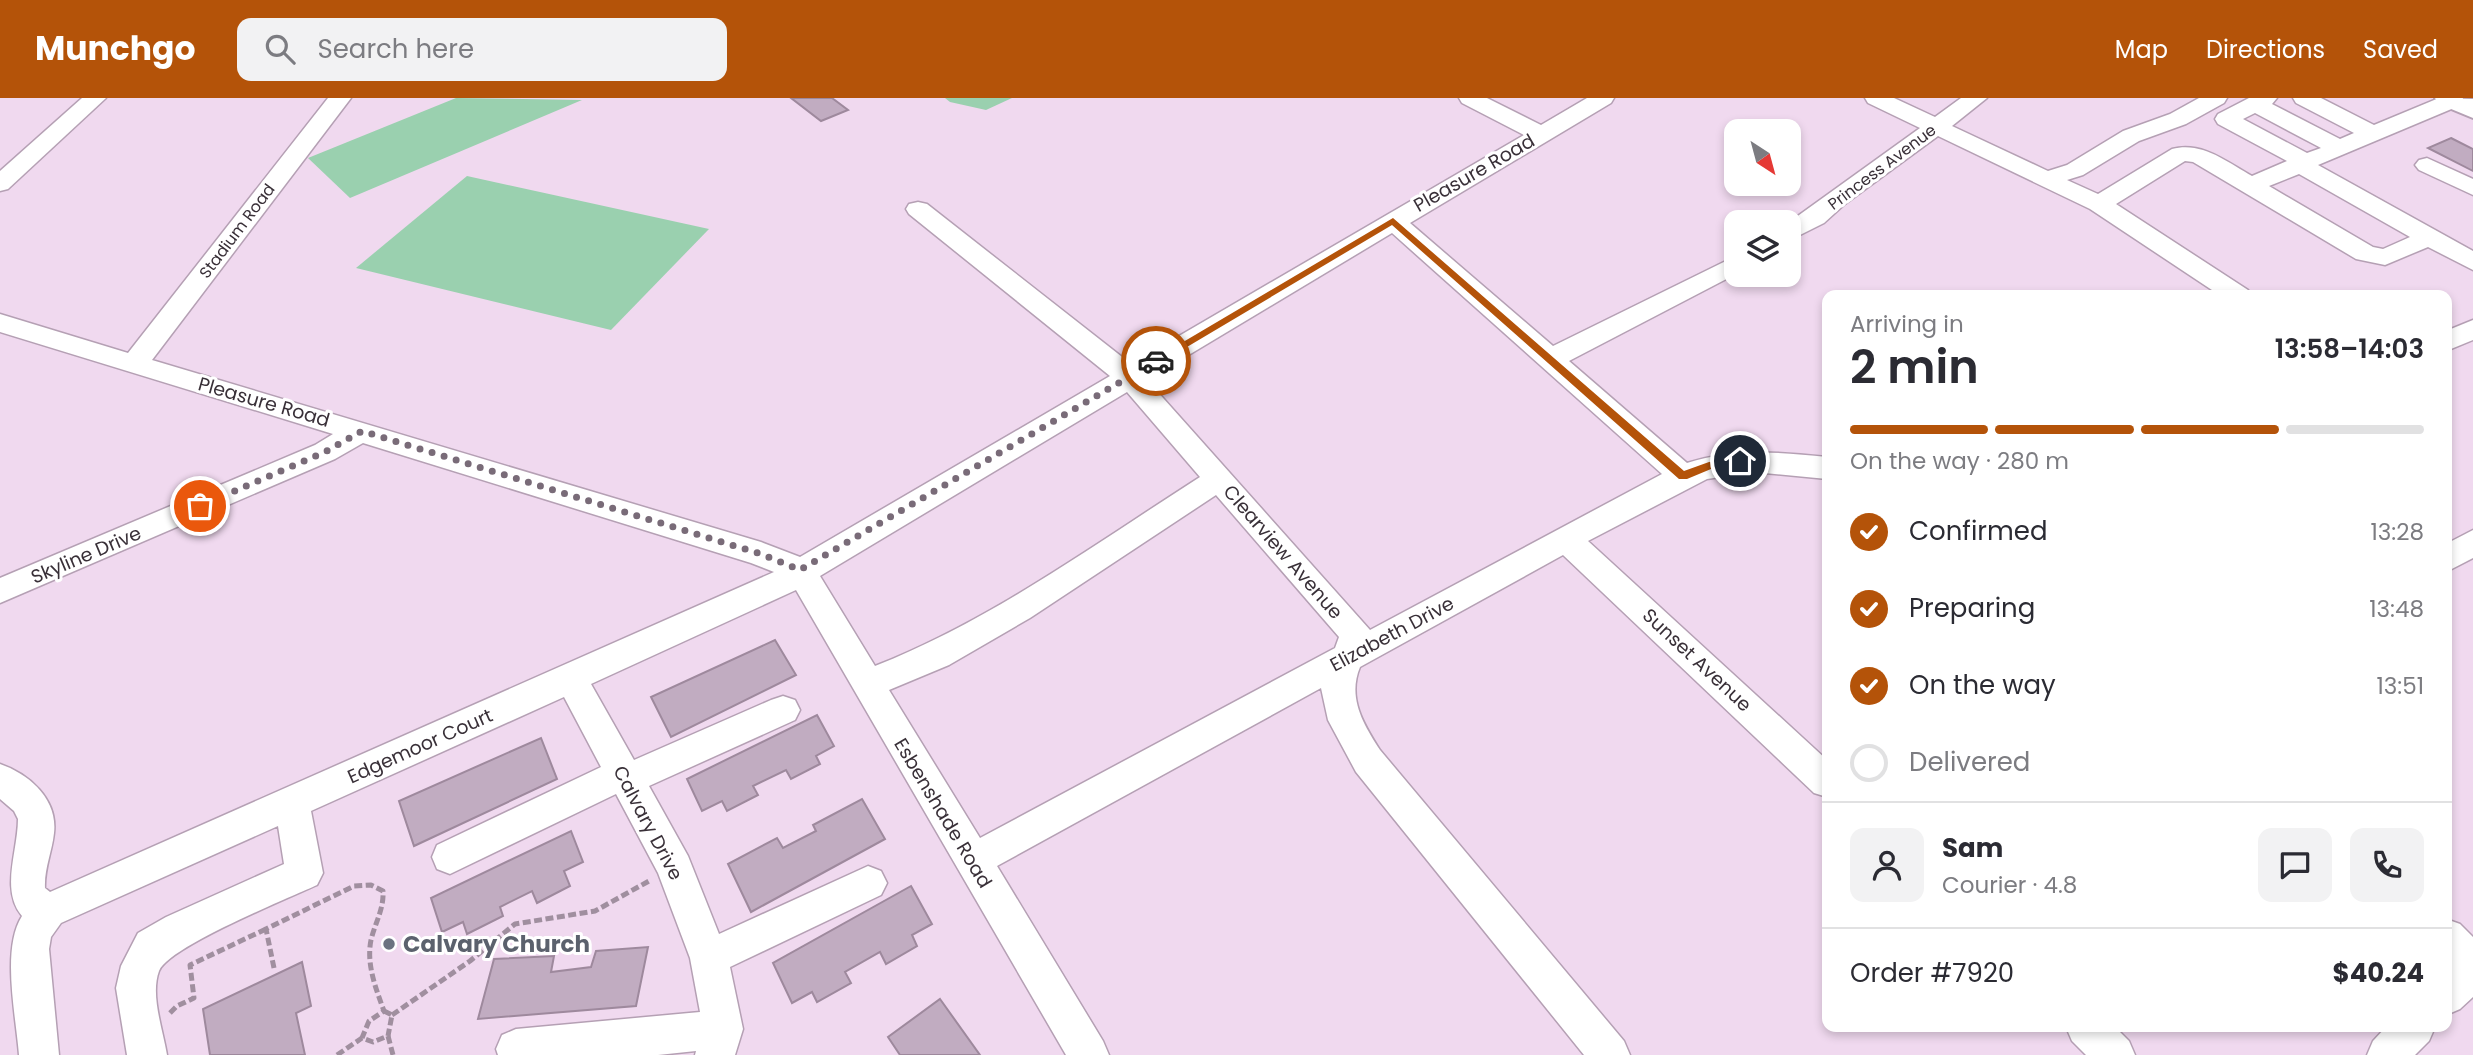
<!DOCTYPE html>
<meta charset="utf-8">
<style>
:root{--surface:#fff;--page:#f2f2f3;--text:#2b2b33;--muted:#7c7c81;--line:#e1e1e2;--accent:#b45309}
body{margin:0;font-family:Poppins,sans-serif;background:var(--page);color:var(--text);height:100vh;display:flex;flex-direction:column;font-size:26px;white-space:nowrap}
*{box-sizing:border-box;margin:0}
p{font-size:23px;color:var(--muted)}
.icon{flex:none;width:38px;height:38px;fill:none;stroke:currentColor;stroke-width:2;stroke-linecap:round;stroke-linejoin:round}
.map{position:relative;flex:1;overflow:hidden}
.side{position:absolute;left:1822px;top:192px;width:630px;height:742px;display:flex;flex-direction:column;background:var(--surface);border-radius:14px;box-shadow:0 4px 10px #0003}
.side>*{flex:none}
.needle{width:46px;rotate:144deg}
.tools{position:absolute;left:1724px;top:21px;display:grid;gap:14px}
.tools a{display:grid;place-items:center;width:77px;height:77px;border-radius:14px;background:var(--surface);box-shadow:0 4px 10px #0003;font-size:35px}
.pin{position:absolute;display:grid;place-items:center;width:60px;height:60px;color:#fff;margin:-30px;border:4px solid #fff;border-radius:50%;box-shadow:0 2px 7px #0007}
.courier{position:absolute;display:grid;place-items:center;width:70px;height:70px;margin:-35px;border:5px solid #b45309;border-radius:50%;background:#fff;color:#222;box-shadow:0 2px 9px #0007}
.head em{font-style:normal;font-weight:600}
.head div{display:flex;flex-direction:column-reverse}
.head{display:flex;align-items:center;justify-content:space-between;height:119px;padding:0 28px}
h1{font-size:46px;font-weight:600;line-height:52px}
.bar{display:grid;grid-template-columns:repeat(4,1fr);gap:10px 7px;align-content:center;height:84px;padding:0 28px}
.bar i{height:9px;border-radius:5px;background:var(--line)}
.bar .selected{background:var(--accent)}
.bar p{grid-column:span 4}
.line{display:flex;align-items:center;gap:18px;padding:0 28px;border-top:2px solid var(--line)}
.line div{flex:1}
.round{display:grid;place-items:center;flex:none;width:74px;height:74px;border-radius:14px;background:var(--page)}
ol{padding:0 28px;list-style:none}
li{display:flex;align-items:center;gap:21px;height:77px}
li p{margin-inline-start:auto}
li .icon{padding:7px;border-radius:50%;background:var(--accent);color:#fff;stroke-width:4}
li:last-child{color:var(--muted)}
li i{width:38px;height:38px;border:4px solid var(--line);border-radius:50%}
header{display:flex;align-items:center;gap:42px;box-sizing:border-box;height:98px;padding:0 35px;background:var(--accent);color:#fff}
header strong{font-size:33px}
nav{display:flex;gap:38px;margin-inline-start:auto;font-size:24px}
.search{width:490px;height:63px;background:var(--page);display:flex;align-items:center;gap:18px;box-sizing:border-box;padding:0 24px;border-radius:14px;color:var(--muted);font-size:26px}
.map>svg:first-child{display:block}
.green{fill:#9ad0af}
.building{fill:#c1acc1;stroke:#9e899d;stroke-width:2}
.lines{fill:none;stroke-linecap:round;stroke-linejoin:round}
.minor-casing{stroke:#b5a0b4;stroke-width:3}
.highway-casing{stroke:#b5a0b4;stroke-width:4}
.path{stroke:#a08f9f;stroke-width:5;stroke-dasharray:8 3.5;stroke-linecap:butt}
.minor{fill:#fff;fill-rule:evenodd}
.highway{fill:#fff;fill-rule:evenodd}
.route{fill:#b45309}
.done{stroke:#796b78;stroke-width:7;stroke-dasharray:0 12.6}
.worship-dot{fill:#6b7280;stroke:#fff;stroke-width:2.5}
.labels{text-anchor:middle;dominant-baseline:central;stroke-width:6;stroke-linejoin:round;paint-order:stroke}
.far-street-label{font-size:16px;fill:#393038;stroke:#fff}
.street-label{font-size:19px;fill:#393038;stroke:#fff}
.near-worship-label{font-size:23px;font-weight:bold;fill:#5b616d;stroke:#fff;text-anchor:start}
</style>
<header>
<strong>Munchgo</strong>
<div class="search"><svg class="icon" aria-label="search" viewBox="0 0 24 24"><circle cx="10" cy="10" r="6"/><path d="M15 15l6 6"/></svg>Search here</div>
<nav><a>Map</a><a>Directions</a><a>Saved</a></nav>
</header>
<div class="map">
<svg width="2473" height="957" viewBox="0 0 2473 957">
<rect width="100%" height="100%" fill="#f0d9ef"/>
<!-- green -->
<g class="green">
<polygon points="456,0 582,2 350,100 308,60"/>
<polygon points="945,0 1012,0 986,12 950,4"/>
<polygon points="467,78 709,131 611,232 356,170"/>
</g>
<!-- building -->
<g class="building">
<polygon points="791,0 832,0 848,12 821,23"/>
<polygon points="2451,40 2473,51 2473,73 2428,50"/>
<polygon points="775,542 796,577 671,639 651,599"/>
<polygon points="817,617 834,648 816,658 820,666 791,681 786,672 753,688 758,697 727,713 722,703 702,713 687,681"/>
<polygon points="541,640 557,681 414,748 399,703"/>
<polygon points="862,701 885,741 751,814 728,766 777,740 783,750 816,733 813,727"/>
<polygon points="571,733 583,764 564,773 570,788 537,805 532,793 500,809 503,818 467,836 463,824 442,834 431,800"/>
<polygon points="911,788 932,826 912,837 917,848 886,866 880,854 845,874 851,885 817,904 812,894 792,905 773,865"/>
<polygon points="648,849 636,908 478,921 494,861 554,858 551,874 591,869 596,853"/>
<polygon points="302,864 311,908 296,915 305,957 210,957 203,911"/>
<polygon points="940,901 980,957 900,957 888,939"/>
</g>
<g class="lines">
<!-- minor casing -->
<g class="minor-casing">
<g id="minor">
<polygon points="82,0 106,0 8,91 0,93 0,73"/>
<path d="M328,0H351L152,262L761,444L800,459L1110,278L909,116L906,111L909,106L918,104L927,106L1131,266L1524,37L1462,5L1459,0H1487L1541,27L1587,0H1614L1611,5L1410,125L1553,248L1736,158V176L1569,263L1687,365C1734,350 1779,354 1827,359V381L1754,374L1707,381L1588,443L1827,662V699L1814,695L1563,457L1360,569C1347,600 1364,627 1380,652L1624,943L1630,957H1584L1356,674L1328,622L1321,590L997,768L1103,943L1109,957H1066L796,492L591,586L634,662L771,602L783,598L795,602L800,612L795,622L649,688L688,758L719,836L868,768L881,773L887,785L881,797L730,869L743,931L735,957H695L696,953L658,957H498L496,951L502,937L516,931L700,914L690,860L658,775L616,696L450,776L437,771L432,759L437,747L601,669L564,599L311,713L323,775L317,787C289,800 168,849 159,873C150,897 163,932 167,957H127L116,890L121,868L138,835L166,819L284,766L278,728L61,825L51,839L49,851L59,957H19C16,918 1,851 22,818C0,792 18,753 18,721L14,713L0,701V666C29,676 58,701 54,735C52,754 44,771 45,790L50,794L774,474L751,465L363,345L335,361L0,505V480L315,347L333,336L0,234V216L128,255ZM1392,135L1662,376L1370,532L1147,282ZM1127,294L1200,379C1095,446 992,522 875,568L820,478ZM1216,397L1339,539L1335,550L980,740L889,592L949,567L1030,520Z"/>
<path d="M1865,0H1894L1935,19L1961,0H1987L1952,28L2048,73L2067,67L2123,33L2170,16L2199,0H2227L2224,5L2186,26L2139,43L2083,77L2067,82L2098,96L2172,51C2202,43 2227,64 2252,78L2287,63L2218,26L2215,21L2218,16L2249,0H2277L2272,6L2340,41L2354,35L2296,5L2293,0H2321L2374,27L2439,0H2463L2461,7L2318,67L2473,153V172L2428,149L2385,167L2356,161L2193,64L2185,63L2116,106L2248,192L2252,198H2221L2090,111L1938,38L1845,106L1824,125L1788,143V125L1920,30L1868,5ZM2255,15L2321,50L2307,55L2243,21ZM2299,76L2410,139L2383,151L2373,149L2269,88Z"/>
<polygon points="2427,60 2473,81 2473,97 2419,72 2415,67 2419,62"/>
<polygon points="2473,222 2473,242 2446,253 2446,233"/>
<polygon points="2473,432 2473,460 2446,474 2446,446"/>
<polygon points="2446,821 2460,826 2473,839 2473,899 2460,911 2446,917 2446,871 2450,868 2446,865"/>
<polygon points="2066,929 2115,929 2129,943 2135,957 2086,957 2072,943"/>
<polygon points="2386,929 2435,929 2429,943 2415,957 2367,957 2373,943"/>
</g>
</g>
<!-- highway casing -->
<g class="highway-casing">
<polygon id="highway" points="2435,0 2473,1 2473,20 2439,6"/>
</g>
<!-- path -->
<g class="path">
<path d="M274,870L266,831L354,788L371,787L383,793C384,811 375,825 371,842C366,866 376,891 384,913"/>
<polygon points="384,913 392,917 388,938 373,944 362,940 369,923"/>
<polyline points="170,915 177,908 194,900 190,867 266,831"/>
<polyline points="392,917 470,863 515,826 595,813 649,783"/>
<polyline points="388,938 393,957"/>
<polyline points="337,957 362,940"/>
</g>
<!-- minor -->
<use href="#minor" class="minor"/>
<!-- highway -->
<use href="#highway" class="highway"/>
</g>
<!-- route -->
<polygon class="route" points="1393,120 1684,373 1709,364 1740,359 1744,360 1744,365 1711,371 1687,381 1679,381 1392,127 1160,265 1151,263"/>
<g class="lines">
<!-- done -->
<polyline class="done" points="200,408 325,354 362,333 761,456 800,472 1156,263"/>
</g>
<!-- markers -->
<circle class="worship-dot" cx="389" cy="846" r="7"/>
<g class="labels">
<!-- far-street labels -->
<g class="far-street-label">
<text transform="translate(1882 69) rotate(-37)">Princess Avenue</text>
<text transform="translate(237 133) rotate(-53)">Stadium Road</text>
</g>
<!-- street labels -->
<g class="street-label">
<text transform="translate(1474 75) rotate(-30)">Pleasure Road</text>
<text transform="translate(264 304) rotate(16)">Pleasure Road</text>
<text transform="translate(1283 454) rotate(49)">Clearview Avenue</text>
<text transform="translate(86 457) rotate(-23)">Skyline Drive</text>
<text transform="translate(1392 536) rotate(-28)">Elizabeth Drive</text>
<text transform="translate(1697 562) rotate(43)">Sunset Avenue</text>
<text transform="translate(420 648) rotate(-24)">Edgemoor Court</text>
<text transform="translate(943 715) rotate(59)">Esbenshade Road</text>
<text transform="translate(648 725) rotate(62)">Calvary Drive</text>
</g>
<!-- near-worship labels -->
<g class="near-worship-label">
<text x="403" y="846">Calvary Church</text>
</g>
</g>
</svg>
<div class="tools">
<a><svg class="needle" viewBox="-14 -14 28 28"><path d="M0-13l5 13h-10z" fill="#e53935"/><path d="M0 13l5-13h-10z" fill="#7c7c81"/></svg></a>
<a><svg class="icon" aria-label="layers" viewBox="0 0 24 24"><path d="M12 4l9 5-9 5-9-5zM3 14l9 5 9-5"/></svg></a>
</div>
<div class="pin" style="left:200px;top:408px;background:#ea580c"><svg class="icon" aria-label="bag" viewBox="0 0 24 24"><path d="M5 8h14l-1 12H6zM9 8a3 3 0 0 1 6 0"/></svg></div>
<div class="pin" style="left:1740px;top:363px;background:#1f2937"><svg class="icon" aria-label="home" viewBox="0 0 24 24"><path d="M3 11l9-7 9 7M6 9v11h12V9"/></svg></div>
<div class="courier" style="left:1156px;top:263px"><svg class="icon" aria-label="car" viewBox="0 0 24 24"><path d="M5 17H2v-5l4-1 3-4h7l3 4 3 1v5h-3M9 17h6M6 11h13"/><circle cx="7" cy="17" r="2"/><circle cx="17" cy="17" r="2"/></svg></div>
<section class="side">
<div class="head"><div><h1>2 min</h1><p>Arriving in</p></div><em>13:58–14:03</em></div>
<div class="bar"><i class="selected"></i><i class="selected"></i><i class="selected"></i><i></i><p>On the way · 280 m</p></div>
<ol>
<li><svg class="icon" aria-label="check" viewBox="0 0 24 24"><path d="M5 12l5 5 9-10"/></svg>Confirmed<p>13:28</p></li>
<li><svg class="icon" aria-label="check" viewBox="0 0 24 24"><path d="M5 12l5 5 9-10"/></svg>Preparing<p>13:48</p></li>
<li><svg class="icon" aria-label="check" viewBox="0 0 24 24"><path d="M5 12l5 5 9-10"/></svg>On the way<p>13:51</p></li>
<li><i></i>Delivered</li>
</ol>
<div class="line" style="height:126px"><a class="round"><svg class="icon" aria-label="person" viewBox="0 0 24 24"><circle cx="12" cy="8" r="4"/><path d="M4 21q1-7 8-7t8 7"/></svg></a><div><b>Sam</b><p>Courier · 4.8</p></div><a class="round"><svg class="icon" aria-label="chat" viewBox="0 0 24 24"><path d="M4 5h16v11H9l-5 4z"/></svg></a><a class="round"><svg class="icon" aria-label="phone" viewBox="0 0 24 24"><path d="M5 4h4l2 5-3 2q2 4 5 5l2-3 5 2v4C11 20 4 13 5 4z"/></svg></a></div>
<div class="line" style="height:91px"><div>Order #7920</div><b>$40.24</b></div>
</section>
</div>
